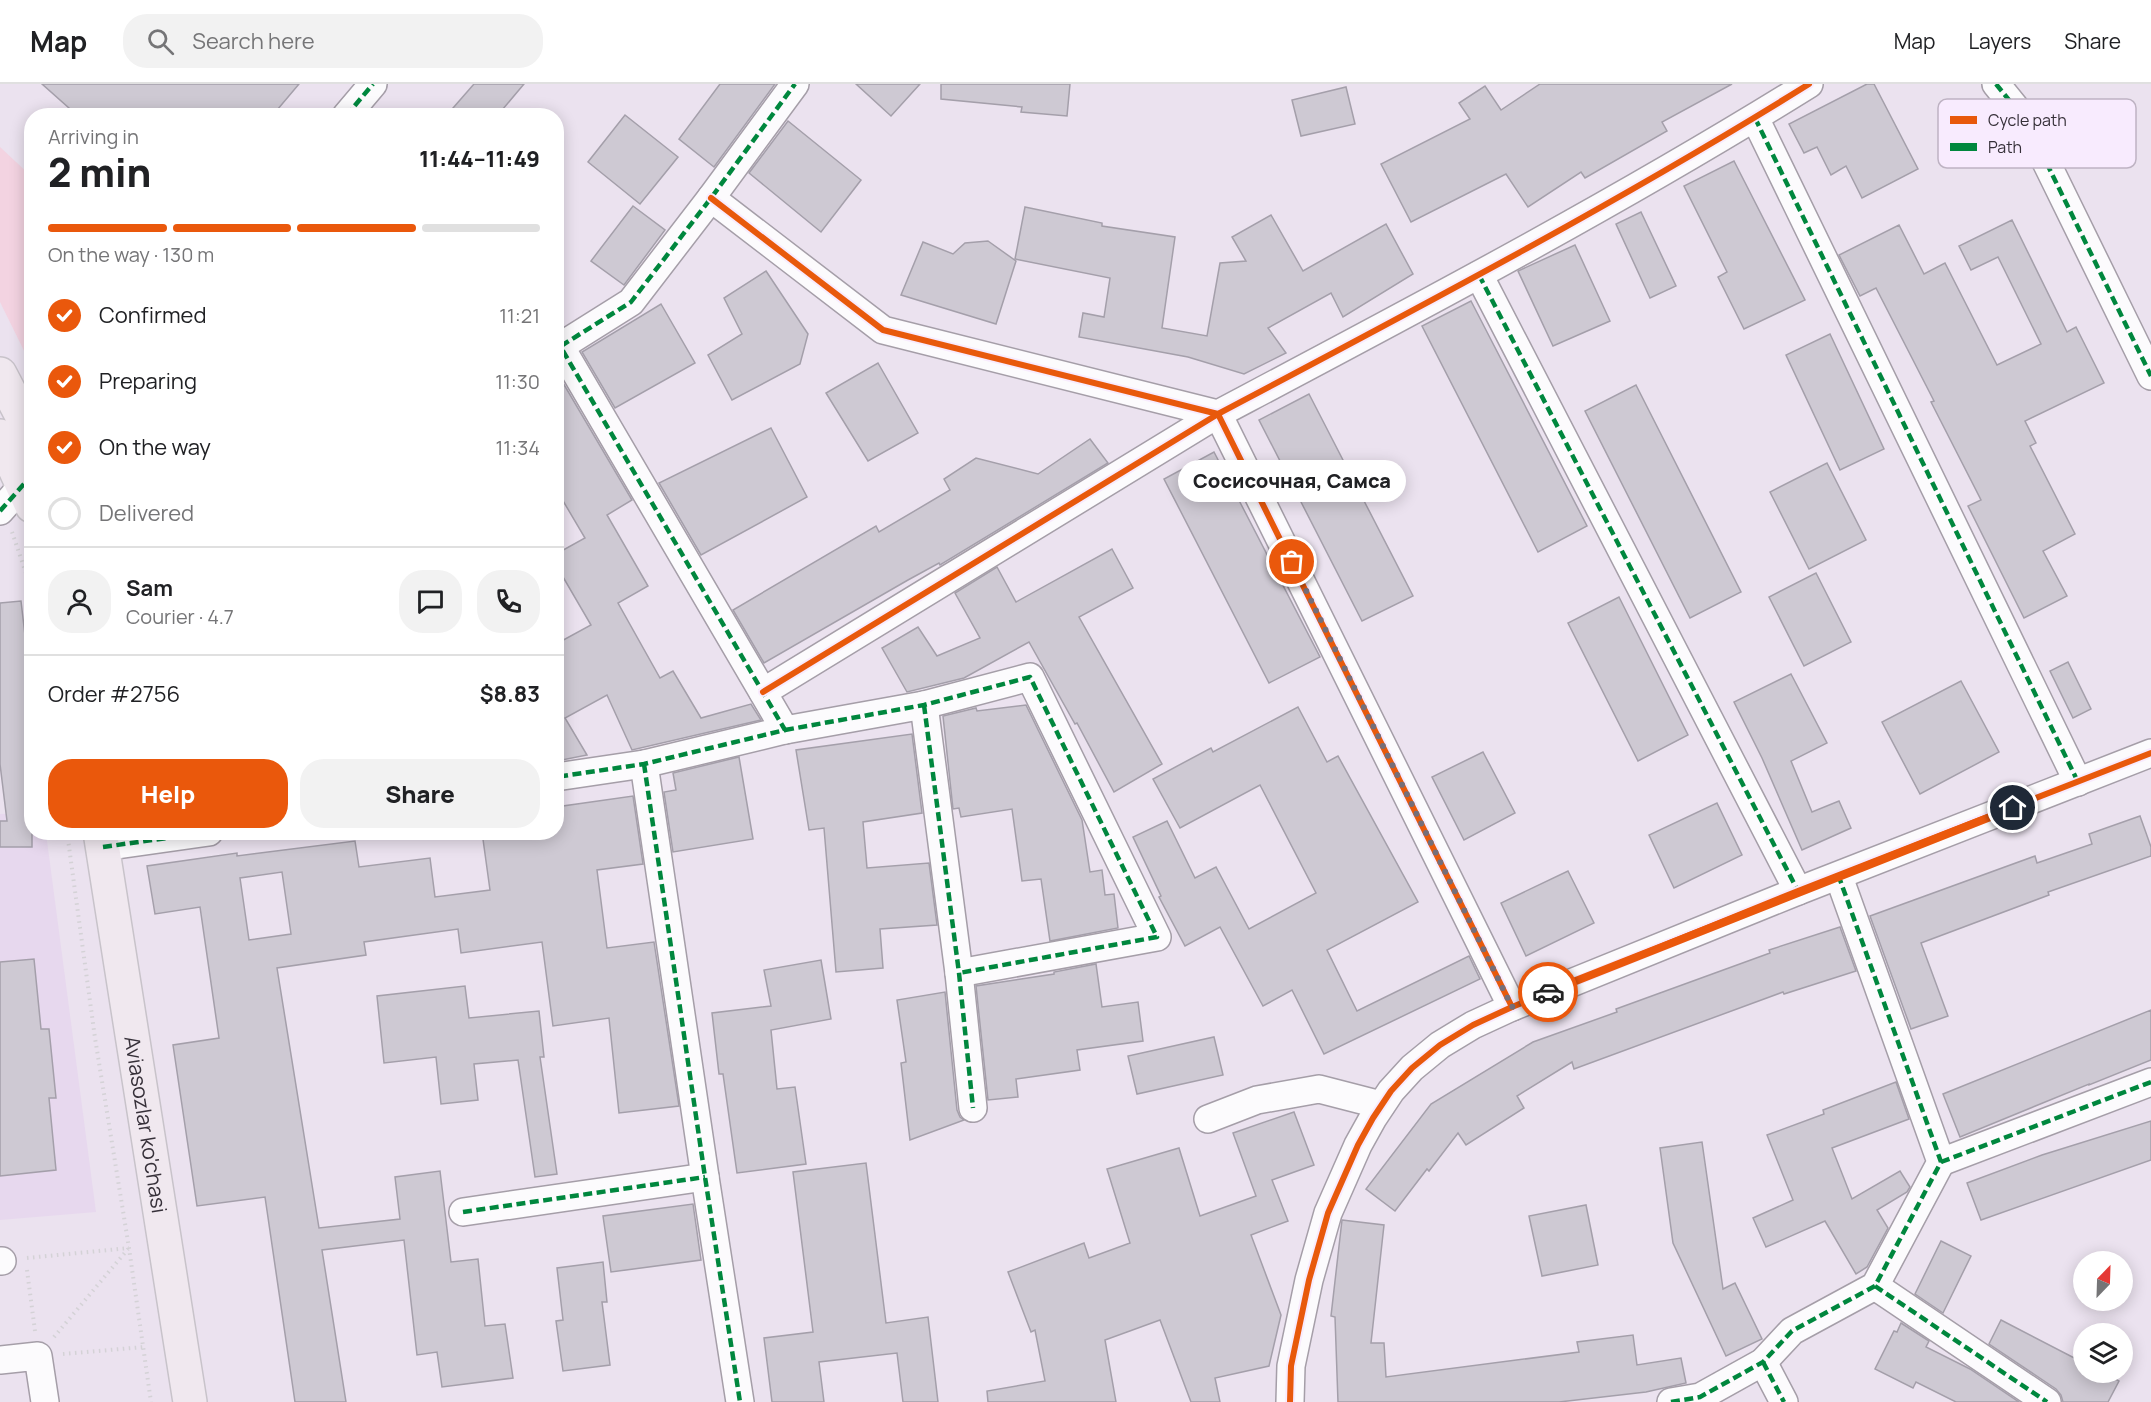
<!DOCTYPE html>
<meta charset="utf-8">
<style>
:root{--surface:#fff;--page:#f2f2f2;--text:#202124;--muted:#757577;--line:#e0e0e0;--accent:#ea580c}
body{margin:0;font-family:Manrope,sans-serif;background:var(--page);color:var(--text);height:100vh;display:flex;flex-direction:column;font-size:22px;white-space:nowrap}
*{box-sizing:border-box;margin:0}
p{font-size:20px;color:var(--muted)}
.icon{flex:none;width:33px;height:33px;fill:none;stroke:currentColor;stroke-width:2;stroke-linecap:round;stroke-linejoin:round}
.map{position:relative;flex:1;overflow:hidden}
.sheet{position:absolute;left:24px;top:24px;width:540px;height:732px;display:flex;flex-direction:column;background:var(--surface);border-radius:24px;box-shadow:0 3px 15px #0003}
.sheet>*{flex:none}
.needle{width:39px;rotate:23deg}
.controls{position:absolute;left:2073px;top:1167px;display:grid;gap:12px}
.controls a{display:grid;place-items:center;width:60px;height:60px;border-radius:50%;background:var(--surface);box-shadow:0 3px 15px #0003;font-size:30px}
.pin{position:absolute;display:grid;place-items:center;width:51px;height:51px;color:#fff;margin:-26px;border:3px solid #fff;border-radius:50%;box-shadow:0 2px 6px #0007}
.courier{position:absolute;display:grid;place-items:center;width:60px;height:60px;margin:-30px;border:4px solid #ea580c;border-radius:50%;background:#fff;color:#222;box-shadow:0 2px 8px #0007}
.bubble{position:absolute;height:42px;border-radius:21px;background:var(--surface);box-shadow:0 3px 15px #0003;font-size:20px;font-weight:800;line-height:42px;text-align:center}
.overview em{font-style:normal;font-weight:800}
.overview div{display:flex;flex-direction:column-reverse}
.overview{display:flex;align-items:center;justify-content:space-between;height:102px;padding:0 24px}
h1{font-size:39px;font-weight:800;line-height:45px}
.bar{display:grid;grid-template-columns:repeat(4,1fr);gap:9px 6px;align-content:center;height:72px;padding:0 24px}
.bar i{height:8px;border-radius:4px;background:var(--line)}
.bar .on{background:var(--accent)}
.bar p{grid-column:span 4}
.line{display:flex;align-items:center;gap:15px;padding:0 24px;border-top:2px solid var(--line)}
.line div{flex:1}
.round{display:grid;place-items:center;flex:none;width:63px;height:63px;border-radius:24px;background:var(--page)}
ol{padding:0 24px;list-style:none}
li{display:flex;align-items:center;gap:18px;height:66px}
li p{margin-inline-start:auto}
li .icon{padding:6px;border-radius:50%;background:var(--accent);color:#fff;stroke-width:4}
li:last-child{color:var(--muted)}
li i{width:33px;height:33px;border:3px solid var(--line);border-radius:50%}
.button{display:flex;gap:12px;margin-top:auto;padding:12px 24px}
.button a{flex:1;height:69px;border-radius:24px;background:var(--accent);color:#fff;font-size:24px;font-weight:800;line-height:69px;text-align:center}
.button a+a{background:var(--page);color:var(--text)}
header{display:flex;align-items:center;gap:36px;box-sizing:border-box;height:84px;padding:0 30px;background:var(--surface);border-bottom:2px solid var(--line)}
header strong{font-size:28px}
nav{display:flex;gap:33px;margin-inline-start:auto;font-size:21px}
.search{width:420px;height:54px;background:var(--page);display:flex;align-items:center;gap:15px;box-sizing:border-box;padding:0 21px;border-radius:24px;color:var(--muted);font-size:22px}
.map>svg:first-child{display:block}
.built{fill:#e7d8ee}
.green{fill:#f3d3e1}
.building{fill:#cec9d3;stroke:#a49faa;stroke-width:1.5;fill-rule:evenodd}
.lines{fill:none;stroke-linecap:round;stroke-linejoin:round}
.minor-casing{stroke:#a59ea8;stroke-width:30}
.major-casing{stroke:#c8c3ca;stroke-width:36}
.path{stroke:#d4d2d6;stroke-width:4;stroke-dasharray:1.5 4.5;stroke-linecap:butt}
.minor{stroke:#fcfbfd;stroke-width:27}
.major{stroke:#f0e8ef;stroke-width:33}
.quiet{stroke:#00873e;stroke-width:4.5;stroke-dasharray:9 4.5;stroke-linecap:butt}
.cycleway-casing{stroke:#f8ebfe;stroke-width:10}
.cycleway{stroke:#e8590c;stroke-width:6}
.done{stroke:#756e79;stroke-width:6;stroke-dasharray:0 10.8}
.route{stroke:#ea580c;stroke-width:8}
.labels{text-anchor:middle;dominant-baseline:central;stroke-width:6;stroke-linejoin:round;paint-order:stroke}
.street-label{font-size:21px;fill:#363039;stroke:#f8ebfe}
.key{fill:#f8ebfe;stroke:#beb3c3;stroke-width:1.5}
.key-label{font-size:16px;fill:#363039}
</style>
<header>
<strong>Map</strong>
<div class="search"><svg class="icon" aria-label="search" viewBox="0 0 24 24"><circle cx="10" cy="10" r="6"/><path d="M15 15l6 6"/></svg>Search here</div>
<nav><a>Map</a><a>Layers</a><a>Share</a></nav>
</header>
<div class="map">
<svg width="2151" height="1318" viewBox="0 0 2151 1318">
<rect width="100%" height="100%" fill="#ebe2ef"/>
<!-- built -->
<polygon class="built" points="31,729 32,748 46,749 96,1128 0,1136 0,730"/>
<!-- green -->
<polygon class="green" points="0,63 31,92 31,281 0,218"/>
<!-- building -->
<g class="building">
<polygon points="42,0 299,0 272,32 78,32"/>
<polygon points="474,0 524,0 497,32 446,32"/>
<polygon points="720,0 775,0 714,83 679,55"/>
<polygon points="856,0 920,0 891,32"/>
<polygon points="941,0 1070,0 1067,32 1021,28 1022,23 941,15"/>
<polygon points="1540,0 1732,0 1662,38 1667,47 1585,94 1581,88 1528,123 1506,90 1411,138 1381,80 1470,35 1459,19 1485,2 1501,26"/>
<polygon points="1867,0 1874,0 1918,85 1862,114 1846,82 1831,91 1817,63 1804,69 1789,40"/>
<polygon points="1346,3 1355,40 1301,52 1292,16"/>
<polygon points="625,31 678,73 640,120 588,78"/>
<polygon points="788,37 861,96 821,148 749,89"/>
<polygon points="1734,77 1805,216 1744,245 1718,193 1727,188 1684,102"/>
<polygon points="633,122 665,146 624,201 591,177"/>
<polygon points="1025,123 1102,139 1102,142 1175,153 1162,244 1207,252 1220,179 1246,177 1232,153 1271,131 1303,187 1386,140 1413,190 1343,233 1331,209 1268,244 1286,269 1244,290 1188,273 1079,253 1083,229 1104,233 1110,194 1015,175"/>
<polygon points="1641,128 1676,202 1650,214 1616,140"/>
<polygon points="2012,136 2067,248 2076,243 2104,299 2025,337 2036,359 2030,362 2075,450 2043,467 2067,512 2024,534 1968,422 1981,416 1931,318 1934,317 1876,204 1860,212 1839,171 1899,141 1924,190 1945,179 1997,281 2041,260 1998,173 1971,186 1959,162"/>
<polygon points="988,157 1016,177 996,240 901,211 923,158 953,170 965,159"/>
<polygon points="1575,161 1610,237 1553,262 1518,187"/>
<polygon points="766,187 808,250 800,280 732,316 708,271 742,250 724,214"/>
<polygon points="1471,217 1587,442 1538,468 1422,242"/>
<polygon points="661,220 695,279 615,324 582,268"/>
<polygon points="1830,250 1884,365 1840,386 1786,271"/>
<polygon points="878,279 918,349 868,377 826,309"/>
<polygon points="556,287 632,416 607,431 648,502 618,519 660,594 673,587 701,634 751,620 761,636 632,666 607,611 565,634 587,671 562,676 556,668 556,560 591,541 556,481 556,470 585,454 556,405"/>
<polygon points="1636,301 1741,508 1690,534 1585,327"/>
<polygon points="1309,310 1413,512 1362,537 1259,336"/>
<polygon points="771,344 807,413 701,471 659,399"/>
<polygon points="1090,355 1108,379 940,481 939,479 908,496 764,579 733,526 876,442 879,448 950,406 944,395 976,374 1038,390"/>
<polygon points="1214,368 1320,573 1269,599 1164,395"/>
<polygon points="1827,379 1866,456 1809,485 1770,408"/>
<polygon points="1112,465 1133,504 1079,533 1162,680 1114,708 1077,639 1075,640 1029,558 964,594 907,608 882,564 918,543 937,572 980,554 955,509 997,483 1016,518"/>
<polygon points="1816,489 1851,558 1804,582 1769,513"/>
<polygon points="1619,513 1688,651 1638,677 1568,539"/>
<polygon points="21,517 32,611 32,763 0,763 0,737 7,737 0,680 0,519"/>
<polygon points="2068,578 2091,625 2073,634 2050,587"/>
<polygon points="1791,590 1827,659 1791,677 1812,728 1839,717 1851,744 1802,766 1762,674 1734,618"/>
<polygon points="1961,597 1999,668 1920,710 1882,638"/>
<polygon points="1026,621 1082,736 1090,788 1102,786 1105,811 1114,810 1118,844 1050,857 1041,795 1022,797 1012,725 961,733 959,724 953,725 943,632 976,624 977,627"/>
<polygon points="1298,623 1327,678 1338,672 1418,818 1327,866 1357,927 1469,872 1480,895 1324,970 1292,906 1263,922 1220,843 1185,862 1159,813 1161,812 1133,753 1167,737 1195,794 1216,783 1249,845 1316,809 1260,701 1180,744 1153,695 1211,664 1213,668"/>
<polygon points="912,650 922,729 863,738 867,784 929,779 937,841 880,845 883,884 836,888 824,744 809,746 796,666"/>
<polygon points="1483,668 1515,729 1464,756 1432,693"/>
<polygon points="739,673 753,755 673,768 664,708 676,706 673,689"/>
<path d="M633,712L643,780L597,786L607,864L654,858L679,1022L619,1029L609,934L553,942L542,858L461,869L458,845L364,858L366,871L277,884L319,1144L400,1135L395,1093L440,1087L451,1178L478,1175L485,1242L505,1240L513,1294L442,1303L437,1268L417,1271L404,1156L322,1166L346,1318H295L265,1113L197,1122L173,961L219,954L200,823L155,830L147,782L237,769V772L355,757L359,783L430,774L435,813L490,806L482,748H556V723ZM282,788L291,850L249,856L240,794Z"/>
<polygon points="1717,719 1742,771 1674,804 1649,751"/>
<polygon points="2140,732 2151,763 2151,772 2048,808 2049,811 1921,859 1948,932 1911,945 1870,832 2035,772 2037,779 2092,760 2089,750"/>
<polygon points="1568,787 1594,839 1526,872 1501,819"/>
<polygon points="1840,843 1856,887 1784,910 1783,908 1574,985 1572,978 1517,1012 1524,1024 1466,1061 1458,1049 1429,1087 1427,1085 1395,1127 1366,1105 1431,1020 1533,958 1617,928 1616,925 1770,869 1769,866"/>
<polygon points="34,875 41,945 49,945 56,1014 49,1014 56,1086 0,1092 0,878"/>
<polygon points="821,876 831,935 771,946 777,1005 795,1003 806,1080 737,1089 723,990 719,990 712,929 771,922 764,886"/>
<polygon points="1096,880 1102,923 1138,918 1143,957 1077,966 1080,986 1016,995 1018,1013 988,1016 976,902 1054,890 1054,888"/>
<polygon points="465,902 469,934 539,927 544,973 540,973 557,1090 535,1093 518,976 474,980 478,1016 441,1020 436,973 384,979 377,912"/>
<polygon points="945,908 957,1026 960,1033 964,1036 910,1056 901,979 906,978 897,916"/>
<polygon points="2151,926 2151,976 2089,1001 2089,1000 1960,1053 1943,1010"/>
<polygon points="1214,953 1223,991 1137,1010 1128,972"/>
<polygon points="1896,998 1909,1035 1832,1064 1852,1115 1900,1087 1910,1103 1907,1108 1877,1126 1888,1144 1867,1183 1856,1190 1825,1137 1766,1163 1753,1134 1793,1116 1767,1051 1824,1030 1823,1026"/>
<polygon points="1294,1028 1314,1081 1272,1096 1288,1137 1251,1151 1281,1231 1269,1282 1215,1294 1220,1318 1191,1318 1160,1236 1105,1256 1116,1318 988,1318 987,1307 1045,1297 1035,1246 1031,1248 1008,1188 1084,1159 1089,1174 1130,1159 1107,1085 1179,1064 1200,1132 1256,1112 1233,1049"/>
<polygon points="2151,1037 2151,1076 1981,1136 1967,1099 2042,1071"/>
<polygon points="1702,1058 1723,1205 1735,1199 1762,1255 1726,1272 1673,1159 1660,1064"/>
<polygon points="866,1079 886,1239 928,1233 938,1318 903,1318 897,1269 819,1278 824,1318 772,1318 764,1254 813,1248 793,1088"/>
<polygon points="693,1120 701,1176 611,1188 603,1132"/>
<polygon points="1586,1121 1598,1181 1542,1192 1529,1132"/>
<polygon points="1342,1136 1384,1141 1371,1259 1384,1259 1386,1293 1579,1268 1577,1258 1633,1251 1637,1281 1681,1274 1686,1299 1646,1308 1559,1318 1338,1318 1335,1233 1331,1232"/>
<polygon points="1941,1157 1971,1172 1943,1229 1915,1210"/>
<polygon points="603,1178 607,1218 602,1218 610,1281 563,1287 556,1237 563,1236 557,1184"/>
<polygon points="2001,1236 2084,1279 2084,1288 2103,1288 2119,1297 2108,1318 2063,1318 2061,1311 2056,1305 1989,1260"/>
<polygon points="1901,1239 1929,1257 1926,1263 1970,1285 2019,1318 1956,1318 1916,1298 1913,1304 1875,1285 1894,1247 1897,1248"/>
</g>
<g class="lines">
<!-- minor casing -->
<g class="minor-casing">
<g id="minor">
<polyline points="1996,0 2026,37 2151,292"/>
<polyline points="346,32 373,0"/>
<polyline points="1755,34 2078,698"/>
<path d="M711,114L883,246L1218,330C1418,224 1618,119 1809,0"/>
<polyline points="1479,191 1798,807"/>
<polyline points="556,255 785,646 644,680 556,693"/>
<polyline points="561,262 631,218 711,114 795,0"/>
<polyline points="0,427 32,391"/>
<polyline points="763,608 1218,330 1512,923"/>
<polyline points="924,621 959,889 973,1024"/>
<polyline points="785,646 924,621 1030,593 1157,853 959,889"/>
<polyline points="644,680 705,1093 740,1318"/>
<polyline points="103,763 209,748"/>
<polyline points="1208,1035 1257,1016 1319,1005 1381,1021"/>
<polyline points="1941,1078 2151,998"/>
<polyline points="463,1128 705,1093"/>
<polyline points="0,1177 2,1177"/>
<polyline points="1875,1202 2047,1318"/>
<polyline points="0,1276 38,1272 45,1318"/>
<polyline points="1763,1278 1784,1318"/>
<polyline points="1290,1318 1291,1282 1309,1196 1328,1129 1358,1061 1373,1034 1391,1007 1412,984 1440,961 1473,941 1512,923 1798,807 2151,669"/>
<polyline points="1671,1318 1700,1313 1763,1278 1792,1247 1875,1202 1941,1078 1839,793"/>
</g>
</g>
<!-- major casing -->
<g class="major-casing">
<g id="major">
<polyline points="0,290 32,351"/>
<polyline points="0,352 32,422"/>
<path id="s1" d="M100,748L190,1318"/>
</g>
</g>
<!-- path -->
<g class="path">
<polyline points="12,448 32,507"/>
<polyline points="67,748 95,954 129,1164 151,1318"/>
<polyline points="27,1174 129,1164"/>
<polyline points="27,1186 35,1247"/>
<polyline points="54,1253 128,1165"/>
<polyline points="63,1270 144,1263"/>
</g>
<!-- minor -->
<use href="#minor" class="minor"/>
<!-- major -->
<use href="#major" class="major"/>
<!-- quiet -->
<g class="quiet">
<polyline points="1996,0 2026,37 2151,292"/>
<polyline points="346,32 373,0"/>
<polyline points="1755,34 2078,698"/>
<polyline points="1479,191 1798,807"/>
<polyline points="556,255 785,646 644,680 556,693"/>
<polyline points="561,262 631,218 711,114 795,0"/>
<polyline points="0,427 32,391"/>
<polyline points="924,621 959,889 973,1024"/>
<polyline points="785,646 924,621 1030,593 1157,853 959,889"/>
<polyline points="644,680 705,1093 740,1318"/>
<polyline points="103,763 209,748"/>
<polyline points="1941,1078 2151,998"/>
<polyline points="463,1128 705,1093"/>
<polyline points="1875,1202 2047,1318"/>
<polyline points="1763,1278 1784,1318"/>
<polyline points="1671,1318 1700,1313 1763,1278 1792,1247 1875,1202 1941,1078 1839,793"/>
</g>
<!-- cycleway casing -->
<g class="cycleway-casing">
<g id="cycleway">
<path d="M711,114L883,246L1218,330C1418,224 1618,119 1809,0"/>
<polyline points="763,608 1218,330 1512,923"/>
<polyline points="1290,1318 1291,1282 1309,1196 1328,1129 1358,1061 1373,1034 1391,1007 1412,984 1440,961 1473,941 1512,923 1798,807 2151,669"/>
</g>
</g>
<!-- cycleway -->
<use href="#cycleway" class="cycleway"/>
</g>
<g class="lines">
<!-- done -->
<polyline class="done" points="1292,478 1512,923 1548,908"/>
<!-- route -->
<polyline class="route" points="1548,908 2013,724"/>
</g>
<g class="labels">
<!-- street labels -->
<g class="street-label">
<text stroke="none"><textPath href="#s1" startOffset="296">Aviasozlar ko'chasi</textPath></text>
</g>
</g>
<!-- legend -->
<rect x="1938" y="15" width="198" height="69" rx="9" class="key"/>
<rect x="1950" y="32" width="27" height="8" fill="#e8590c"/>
<rect x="1950" y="59" width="27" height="8" fill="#00873e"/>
<g class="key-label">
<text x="1988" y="42">Cycle path</text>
<text x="1988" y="69">Path</text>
</g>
</svg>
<div class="controls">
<a><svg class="needle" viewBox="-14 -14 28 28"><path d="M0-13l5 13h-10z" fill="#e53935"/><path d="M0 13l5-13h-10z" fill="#757577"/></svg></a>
<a><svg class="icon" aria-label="layers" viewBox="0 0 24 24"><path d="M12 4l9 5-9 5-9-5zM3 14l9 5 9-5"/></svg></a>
</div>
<div class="pin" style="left:1292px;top:478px;background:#ea580c"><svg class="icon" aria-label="bag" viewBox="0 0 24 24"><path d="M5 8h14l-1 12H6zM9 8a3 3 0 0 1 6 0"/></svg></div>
<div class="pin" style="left:2013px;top:724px;background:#1f2937"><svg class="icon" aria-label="home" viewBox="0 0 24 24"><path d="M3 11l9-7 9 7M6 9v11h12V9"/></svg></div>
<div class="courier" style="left:1548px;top:908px"><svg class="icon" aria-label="car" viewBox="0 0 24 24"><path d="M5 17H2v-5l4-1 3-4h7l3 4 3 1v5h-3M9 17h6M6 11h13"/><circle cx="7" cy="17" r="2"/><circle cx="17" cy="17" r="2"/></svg></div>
<div class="bubble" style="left:1178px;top:376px;width:228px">Сосисочная, Самса</div>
<section class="sheet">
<div class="overview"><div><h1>2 min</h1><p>Arriving in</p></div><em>11:44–11:49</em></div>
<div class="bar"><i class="on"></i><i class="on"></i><i class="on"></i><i></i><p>On the way · 130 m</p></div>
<ol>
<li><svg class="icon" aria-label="check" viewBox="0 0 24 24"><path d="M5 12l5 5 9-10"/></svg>Confirmed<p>11:21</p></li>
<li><svg class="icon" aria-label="check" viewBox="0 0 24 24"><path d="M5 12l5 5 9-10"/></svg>Preparing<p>11:30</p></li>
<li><svg class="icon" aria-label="check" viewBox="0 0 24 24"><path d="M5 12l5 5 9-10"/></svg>On the way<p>11:34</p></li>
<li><i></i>Delivered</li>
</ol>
<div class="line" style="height:108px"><a class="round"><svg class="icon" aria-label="person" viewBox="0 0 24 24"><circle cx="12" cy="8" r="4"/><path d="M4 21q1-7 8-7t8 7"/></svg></a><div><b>Sam</b><p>Courier · 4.7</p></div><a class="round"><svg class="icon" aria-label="chat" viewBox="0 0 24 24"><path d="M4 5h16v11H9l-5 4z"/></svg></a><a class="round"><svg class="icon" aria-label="phone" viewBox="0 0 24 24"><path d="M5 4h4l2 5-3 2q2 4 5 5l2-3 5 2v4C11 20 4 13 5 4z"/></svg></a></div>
<div class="line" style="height:78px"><div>Order #2756</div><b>$8.83</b></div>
<div class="button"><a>Help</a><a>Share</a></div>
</section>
</div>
